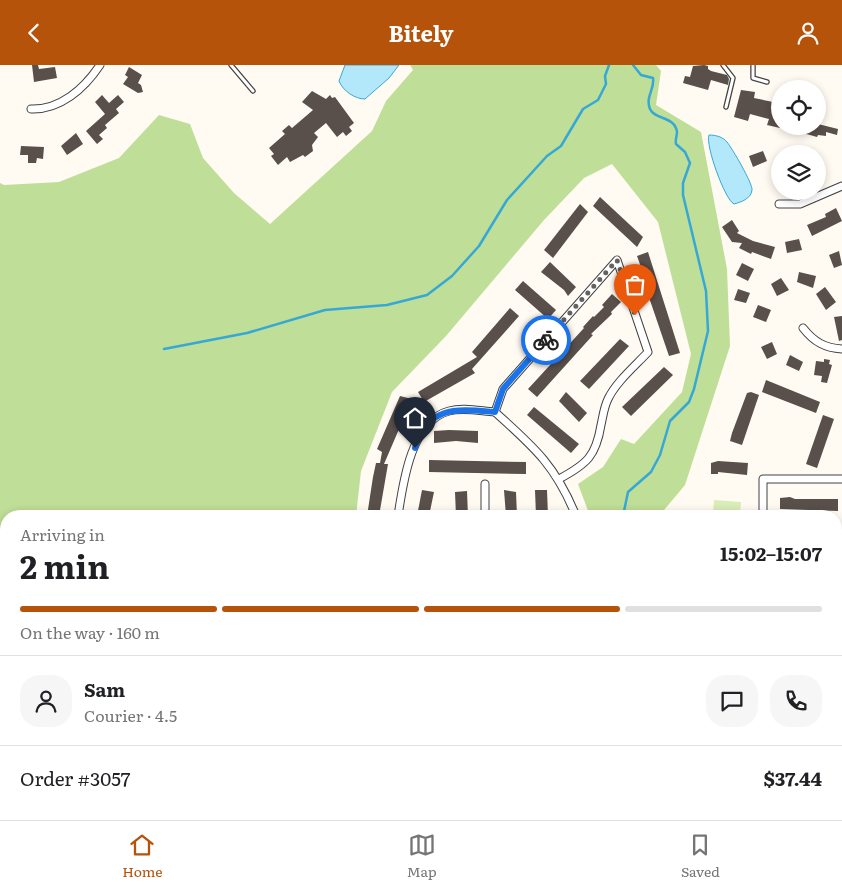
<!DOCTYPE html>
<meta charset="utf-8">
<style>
:root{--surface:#fff;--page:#f6f6f6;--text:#202124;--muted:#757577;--line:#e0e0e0;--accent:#b45309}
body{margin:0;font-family:Literata,serif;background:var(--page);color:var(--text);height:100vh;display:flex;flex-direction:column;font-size:19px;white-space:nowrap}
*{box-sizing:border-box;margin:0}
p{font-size:16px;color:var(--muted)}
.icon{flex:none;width:28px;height:28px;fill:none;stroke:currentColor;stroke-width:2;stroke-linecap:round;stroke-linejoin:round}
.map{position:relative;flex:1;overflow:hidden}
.drawer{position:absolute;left:0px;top:445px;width:842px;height:310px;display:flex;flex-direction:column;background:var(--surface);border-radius:20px 20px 0 0;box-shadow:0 2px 8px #0003}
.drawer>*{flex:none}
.tools{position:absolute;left:771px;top:15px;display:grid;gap:10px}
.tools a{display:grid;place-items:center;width:55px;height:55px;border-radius:50%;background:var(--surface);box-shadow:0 2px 8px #0003;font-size:25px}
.pin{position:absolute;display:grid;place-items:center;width:42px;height:42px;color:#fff;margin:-51px -21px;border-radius:50% 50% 50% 0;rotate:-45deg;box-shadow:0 0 5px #0007}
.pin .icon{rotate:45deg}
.courier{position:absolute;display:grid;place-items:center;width:50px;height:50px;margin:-25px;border:4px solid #1a73e8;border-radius:50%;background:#fff;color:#222;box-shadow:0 1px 6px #0007}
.head em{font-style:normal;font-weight:700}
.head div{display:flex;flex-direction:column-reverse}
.head{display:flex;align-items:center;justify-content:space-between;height:85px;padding:0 20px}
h1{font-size:32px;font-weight:700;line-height:38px}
.bar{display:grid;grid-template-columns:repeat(4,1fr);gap:8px 5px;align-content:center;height:60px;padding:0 20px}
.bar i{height:6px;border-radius:4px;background:var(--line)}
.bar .selected{background:var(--accent)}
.bar p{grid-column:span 4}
.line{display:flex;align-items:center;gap:12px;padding:0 20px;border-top:1px solid var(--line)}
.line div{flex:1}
.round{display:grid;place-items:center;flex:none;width:52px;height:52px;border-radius:20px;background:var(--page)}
header{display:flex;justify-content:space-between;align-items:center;height:65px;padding:0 20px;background:var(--accent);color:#fff;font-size:22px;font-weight:700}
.menu{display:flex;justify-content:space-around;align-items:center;height:70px;border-top:1px solid var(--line);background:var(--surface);font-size:14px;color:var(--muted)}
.menu a{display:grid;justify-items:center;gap:2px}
.menu .selected{color:var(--accent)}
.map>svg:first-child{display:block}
.green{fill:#d9edb8}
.forest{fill:#bfde97}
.water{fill:#b3e7fa;stroke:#36a8d5}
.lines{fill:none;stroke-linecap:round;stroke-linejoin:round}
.stream{stroke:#36a8d5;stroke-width:2.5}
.building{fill:#594f4b}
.service-casing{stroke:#424242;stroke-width:5.5}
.minor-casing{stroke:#424242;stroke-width:9}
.path{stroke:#313131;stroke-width:1;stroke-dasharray:5 2.5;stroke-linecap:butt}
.service{stroke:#fff;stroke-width:3}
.minor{stroke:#fff;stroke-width:7}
.done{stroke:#63625e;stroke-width:5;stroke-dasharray:0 9}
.route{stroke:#1a73e8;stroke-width:6}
</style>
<header><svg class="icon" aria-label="back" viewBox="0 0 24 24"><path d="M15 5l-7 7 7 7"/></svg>Bitely<svg class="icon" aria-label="person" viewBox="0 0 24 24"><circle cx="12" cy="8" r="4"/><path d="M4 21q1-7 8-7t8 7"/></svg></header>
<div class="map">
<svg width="842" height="755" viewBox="0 0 842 755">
<rect width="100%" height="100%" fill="#fffbf2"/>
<!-- green -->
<polygon class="green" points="714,435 741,437 740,451 713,448"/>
<!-- forest -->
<g class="forest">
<polygon points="410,0 656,0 661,6 656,40 701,67 727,204 730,281 685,420 659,451 590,451 578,419 603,402 621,374 634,379 682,327 691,289 658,157 612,99 584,113 544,155 446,271 392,327 361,406 356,451 6,451 6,532 0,530 0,118 4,120 59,117 119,93 159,50 190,59 203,93 234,128 270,159 372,66 386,36 413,5"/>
<polygon points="6,635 6,725 0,725 0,638"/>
</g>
<!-- water -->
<g class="water">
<path d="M345,0H399L389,13L365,34C355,34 343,26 339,16Z"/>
<path d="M709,70C716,70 723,72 727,77C732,83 753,119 752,125C751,134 741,137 734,139C725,135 705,80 709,70Z"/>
<polygon points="692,749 755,749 762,755 693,755"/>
</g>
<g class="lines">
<!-- stream -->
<g class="stream">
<polyline points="164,284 247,268 325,245 387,240 427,230 452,211 479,181 507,135 547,91 561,81 583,44 598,35 606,19 605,11 609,0"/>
<path d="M623,451L628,427L651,407L660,390L670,356L689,337L694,324L708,266L706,226L683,130V118L690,98L685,87L676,79C675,75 677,71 677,67C675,51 655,55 650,44C645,32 655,24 653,13L641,10L633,0"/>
</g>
</g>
<!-- building -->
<g class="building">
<polygon points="32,0 38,0 39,4 55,2 57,13 34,17"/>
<polygon points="704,0 708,1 708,4 711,6 727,10 729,14 728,20 711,15 708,25 683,18 685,11 690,12 693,1"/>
<polygon points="129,2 142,10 138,18 141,20 143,27 138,28 123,19 128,12 125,10"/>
<polygon points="741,25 755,27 754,33 773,37 774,32 780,34 780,63 767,60 769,54 750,49 748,56 734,52"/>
<polygon points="312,26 326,34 330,30 332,33 335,32 354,58 349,62 352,66 346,71 343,67 337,72 326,58 314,68 318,72 312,80 313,86 305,92 303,90 290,97 287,92 278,100 271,91 274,89 269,83 285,69 282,66 289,60 292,63 313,45 302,37"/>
<polygon points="102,30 109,38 118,30 124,37 116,44 119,48 105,60 107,63 99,70 103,74 97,79 86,66 105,49 95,37"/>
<polygon points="818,59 838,64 837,70 826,67 826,71 818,70 817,72 803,68 805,61 818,61"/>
<polygon points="76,68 83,79 67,90 61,81"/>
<polygon points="21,81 44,82 43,94 37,93 36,98 28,98 28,90 20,90"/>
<polygon points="763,86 767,96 753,102 749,91"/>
<polygon points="600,132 643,172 637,182 593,141"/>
<polygon points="580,139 588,147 553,193 544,185"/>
<polygon points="836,143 842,156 812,171 807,160 826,152 825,149"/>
<polygon points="732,155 739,166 737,168 753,176 775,182 771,194 752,187 751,189 739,183 742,178 732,177 722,162"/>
<polygon points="799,174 802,185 787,188 785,177"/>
<polygon points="839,186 842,200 834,203 829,190"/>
<polygon points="648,187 680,288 669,291 640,206 642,205 637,191"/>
<polygon points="550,197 576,222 568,231 564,225 541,207"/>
<polygon points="742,198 754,204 748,216 736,210"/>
<polygon points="799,207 816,211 813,223 797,217"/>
<polygon points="781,213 789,225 777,231 771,219"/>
<polygon points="523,216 556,245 548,254 515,225"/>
<polygon points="825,222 836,237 826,245 816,229"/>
<polygon points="738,224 750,228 746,238 734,235"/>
<polygon points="612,229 621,237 611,247 612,249 591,269 593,270 537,332 528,324 584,263 583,262 593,251 594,252 604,242 602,240"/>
<polygon points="758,240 771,245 766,257 753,252"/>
<polygon points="510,243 519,251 472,304 475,308 424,337 418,327 477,292 472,287"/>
<polygon points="842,251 842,275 839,276 834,252"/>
<polygon points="620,274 629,281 589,324 580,316"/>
<polygon points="772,277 777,289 767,294 761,282"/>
<polygon points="790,290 803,297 799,306 786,300"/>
<polygon points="824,294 830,295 829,299 832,300 827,318 821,317 822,311 814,310 816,296 824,297"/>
<polygon points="664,302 673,310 631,351 622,342"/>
<polygon points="766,315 820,337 816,348 762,327"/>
<polygon points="566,327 587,348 579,357 559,336"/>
<polygon points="751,327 759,330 742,380 730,376 732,368 747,328"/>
<polygon points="400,331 412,334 384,399 388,399 379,451 367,451 373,412 376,398 380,398 382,387 377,384"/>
<polygon points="534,342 579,379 571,388 527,350"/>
<polygon points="823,350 834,354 817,403 806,399"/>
<polygon points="449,365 478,366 478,378 456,376 434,378 434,366"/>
<polygon points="429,395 526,397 526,409 429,407"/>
<polygon points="718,396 748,398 747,410 718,407 718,409 711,409 711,398"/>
<polygon points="422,425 434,427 429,451 417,451"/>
<polygon points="504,425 516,427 517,451 506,451"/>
<polygon points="535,425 547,425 548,451 536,451"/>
<polygon points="467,426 468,451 456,451 455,427"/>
<polygon points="790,432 795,434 838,434 838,446 780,444 780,433"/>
<polygon points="232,749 256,749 262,755 237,755"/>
<polygon points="329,749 355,749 348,755 322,755"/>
<polygon points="475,749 496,749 489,755 468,755"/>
</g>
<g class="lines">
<!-- service casing -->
<g class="service-casing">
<g id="service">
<polyline points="231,0 253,26"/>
<polyline points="723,0 733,13 726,42"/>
<polyline points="753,0 753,13 767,17"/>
</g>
</g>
<!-- minor casing -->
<g class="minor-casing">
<g id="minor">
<path d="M31,44C60,45 84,24 100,0"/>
<polyline points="779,139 800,139 842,121"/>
<path d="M803,263C814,277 825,283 842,284"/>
<path d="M495,347L503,324L617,195L648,287C635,301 616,317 608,334C604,342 603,351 601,360C596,391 587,399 559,414"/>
<path d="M495,347C534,382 556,401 576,451"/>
<polyline points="485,419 485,451"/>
<path d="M398,451C403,418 411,356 449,346C463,342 480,346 495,347"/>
<polyline points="763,451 763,414 842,414"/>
<polyline points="836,555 842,555"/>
<polyline points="836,721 842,723"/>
<polyline points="0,737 6,738"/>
<polyline points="70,749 103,755"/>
<polyline points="281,749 286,755"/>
<polyline points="289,755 296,749"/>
<polyline points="520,755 527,749"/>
</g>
</g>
<!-- path -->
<g class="path">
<polyline points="682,749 686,755"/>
<polyline points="766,749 774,755"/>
</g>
<!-- service -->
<use href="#service" class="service"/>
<!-- minor -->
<use href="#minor" class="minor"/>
</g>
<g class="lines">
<!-- done -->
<polyline class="done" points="546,275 617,195 635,250"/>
<!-- route -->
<path class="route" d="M415,383C429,340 456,344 495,347L503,324L546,275"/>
</g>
</svg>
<div class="tools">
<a><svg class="icon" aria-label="locate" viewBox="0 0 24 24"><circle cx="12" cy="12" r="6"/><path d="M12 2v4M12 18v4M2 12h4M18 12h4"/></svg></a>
<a><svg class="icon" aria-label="layers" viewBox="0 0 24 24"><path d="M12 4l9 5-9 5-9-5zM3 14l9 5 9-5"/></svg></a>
</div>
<div class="pin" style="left:635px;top:250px;background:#ea580c"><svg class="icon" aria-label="bag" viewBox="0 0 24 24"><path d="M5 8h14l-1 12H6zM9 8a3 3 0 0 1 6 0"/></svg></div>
<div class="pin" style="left:415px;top:383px;background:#1f2937"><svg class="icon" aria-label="home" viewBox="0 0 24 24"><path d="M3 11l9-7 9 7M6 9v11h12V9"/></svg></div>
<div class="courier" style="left:546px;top:275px"><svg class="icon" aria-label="bike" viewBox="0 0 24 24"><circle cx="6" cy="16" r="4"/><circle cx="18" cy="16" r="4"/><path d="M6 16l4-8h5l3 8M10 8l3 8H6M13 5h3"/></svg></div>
<section class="drawer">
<div class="head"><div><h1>2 min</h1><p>Arriving in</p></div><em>15:02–15:07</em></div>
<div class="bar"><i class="selected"></i><i class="selected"></i><i class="selected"></i><i></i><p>On the way · 160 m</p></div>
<div class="line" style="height:90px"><a class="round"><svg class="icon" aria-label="person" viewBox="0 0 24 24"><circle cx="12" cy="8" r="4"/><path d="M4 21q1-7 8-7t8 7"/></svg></a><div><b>Sam</b><p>Courier · 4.5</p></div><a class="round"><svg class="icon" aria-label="chat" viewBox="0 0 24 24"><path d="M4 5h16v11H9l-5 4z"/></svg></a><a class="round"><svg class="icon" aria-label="phone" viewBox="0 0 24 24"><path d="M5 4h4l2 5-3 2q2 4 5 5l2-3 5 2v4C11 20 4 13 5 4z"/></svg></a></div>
<div class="line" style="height:65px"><div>Order #3057</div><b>$37.44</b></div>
</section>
</div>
<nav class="menu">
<a class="selected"><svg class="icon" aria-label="home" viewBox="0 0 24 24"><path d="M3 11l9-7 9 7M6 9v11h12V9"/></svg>Home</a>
<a><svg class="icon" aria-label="map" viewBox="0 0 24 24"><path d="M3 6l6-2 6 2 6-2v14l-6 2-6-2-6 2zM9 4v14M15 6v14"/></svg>Map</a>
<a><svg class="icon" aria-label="saved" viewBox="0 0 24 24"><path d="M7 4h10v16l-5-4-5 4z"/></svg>Saved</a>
</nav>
